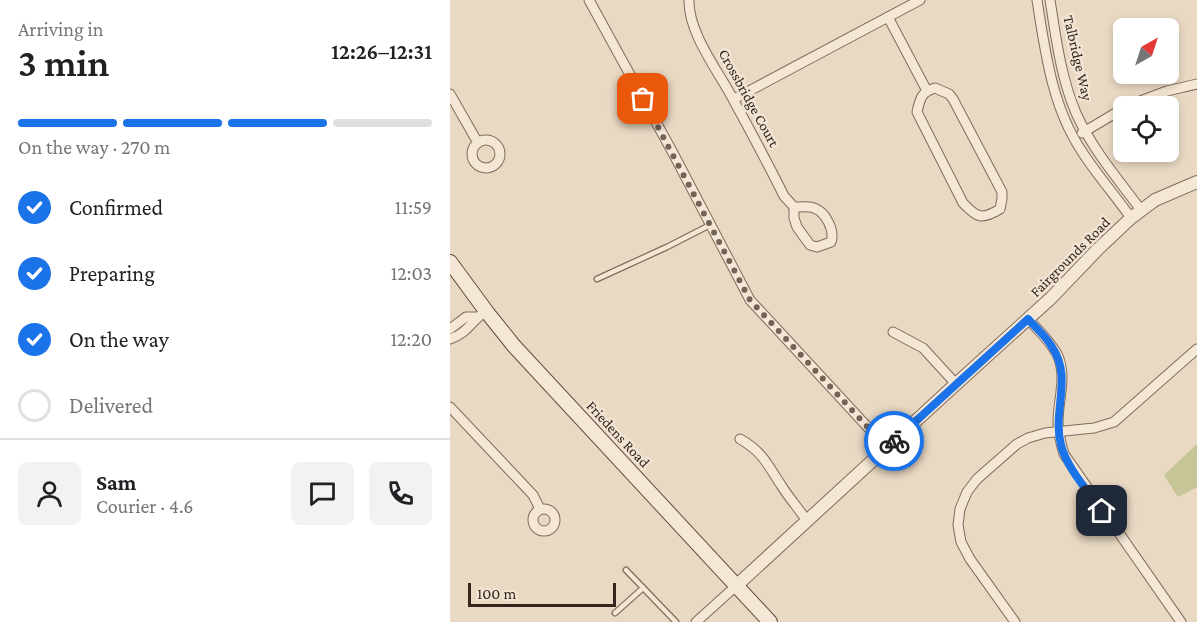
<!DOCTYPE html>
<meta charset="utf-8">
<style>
:root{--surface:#fff;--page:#f2f2f2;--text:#202124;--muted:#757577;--line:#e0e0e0;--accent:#1a73e8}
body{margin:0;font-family:"Crimson Pro",serif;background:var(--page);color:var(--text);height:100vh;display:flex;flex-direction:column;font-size:22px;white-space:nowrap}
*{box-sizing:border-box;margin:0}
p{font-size:20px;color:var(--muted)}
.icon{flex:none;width:33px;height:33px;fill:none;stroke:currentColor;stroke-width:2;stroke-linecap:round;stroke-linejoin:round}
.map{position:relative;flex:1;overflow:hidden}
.drawer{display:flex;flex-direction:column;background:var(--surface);width:450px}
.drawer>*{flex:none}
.needle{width:39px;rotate:39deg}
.fabs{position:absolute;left:663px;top:18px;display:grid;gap:12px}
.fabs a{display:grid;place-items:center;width:66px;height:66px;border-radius:9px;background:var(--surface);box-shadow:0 3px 9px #0003;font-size:30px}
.scale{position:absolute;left:18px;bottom:15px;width:148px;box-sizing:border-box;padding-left:6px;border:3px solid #33251e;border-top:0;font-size:16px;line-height:21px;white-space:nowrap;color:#33251e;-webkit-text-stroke:4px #f1e4d2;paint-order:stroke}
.pin{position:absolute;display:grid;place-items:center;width:51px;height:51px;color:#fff;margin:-26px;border-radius:12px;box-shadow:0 3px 9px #0006}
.courier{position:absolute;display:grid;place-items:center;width:60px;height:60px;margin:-30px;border:4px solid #1a73e8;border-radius:50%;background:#fff;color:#222;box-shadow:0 2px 8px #0007}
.headline em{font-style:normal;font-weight:600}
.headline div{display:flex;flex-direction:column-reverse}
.headline{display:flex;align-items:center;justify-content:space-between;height:102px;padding:0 18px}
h1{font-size:39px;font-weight:600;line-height:45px}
.bar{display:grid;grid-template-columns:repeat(4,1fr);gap:9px 6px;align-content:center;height:72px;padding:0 18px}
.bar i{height:8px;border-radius:4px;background:var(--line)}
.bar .on{background:var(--accent)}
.bar p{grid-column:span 4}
.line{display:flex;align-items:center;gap:15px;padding:0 18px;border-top:2px solid var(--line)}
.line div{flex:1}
.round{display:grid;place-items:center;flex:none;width:63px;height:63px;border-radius:9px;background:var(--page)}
ol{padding:0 18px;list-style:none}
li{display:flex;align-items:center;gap:18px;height:66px}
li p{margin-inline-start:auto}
li .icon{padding:6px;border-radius:50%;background:var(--accent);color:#fff;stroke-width:4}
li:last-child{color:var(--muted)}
li i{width:33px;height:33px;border:3px solid var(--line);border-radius:50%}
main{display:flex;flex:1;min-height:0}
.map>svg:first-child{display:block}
.green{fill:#c6c598}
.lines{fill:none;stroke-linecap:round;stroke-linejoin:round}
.service-casing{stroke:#816b5c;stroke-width:7}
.minor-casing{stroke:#816b5c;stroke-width:11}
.tertiary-casing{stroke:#816b5c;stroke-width:14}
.secondary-casing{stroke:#634c3f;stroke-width:16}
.service{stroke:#f5e7d5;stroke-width:4.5}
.minor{stroke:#f5e7d5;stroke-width:9}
.tertiary{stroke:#f5e7d5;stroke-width:12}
.secondary{stroke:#f5e7d5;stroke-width:14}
.done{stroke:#736458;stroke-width:6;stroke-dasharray:0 10.8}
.route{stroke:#1a73e8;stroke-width:8}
.labels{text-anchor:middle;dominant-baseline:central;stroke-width:5;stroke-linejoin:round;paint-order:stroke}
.street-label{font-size:15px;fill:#33251e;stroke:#f1e4d2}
</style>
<main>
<section class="drawer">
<div class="headline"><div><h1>3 min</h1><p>Arriving in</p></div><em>12:26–12:31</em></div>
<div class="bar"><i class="on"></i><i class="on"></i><i class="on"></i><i></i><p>On the way · 270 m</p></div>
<ol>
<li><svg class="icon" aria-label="check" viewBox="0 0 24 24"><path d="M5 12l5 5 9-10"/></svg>Confirmed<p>11:59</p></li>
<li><svg class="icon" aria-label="check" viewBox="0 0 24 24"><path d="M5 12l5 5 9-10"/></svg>Preparing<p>12:03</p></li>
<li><svg class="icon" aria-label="check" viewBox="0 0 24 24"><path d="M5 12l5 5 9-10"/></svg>On the way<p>12:20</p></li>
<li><i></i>Delivered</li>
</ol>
<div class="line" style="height:108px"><a class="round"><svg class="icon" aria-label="person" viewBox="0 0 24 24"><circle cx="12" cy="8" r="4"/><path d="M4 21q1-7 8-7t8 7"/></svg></a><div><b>Sam</b><p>Courier · 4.6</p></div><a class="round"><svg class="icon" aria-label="chat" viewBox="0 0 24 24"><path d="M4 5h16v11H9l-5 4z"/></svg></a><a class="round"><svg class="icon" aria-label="phone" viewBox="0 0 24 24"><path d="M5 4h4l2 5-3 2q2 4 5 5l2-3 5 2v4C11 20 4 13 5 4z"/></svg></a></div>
</section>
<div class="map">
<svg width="747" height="622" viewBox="0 0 747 622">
<rect width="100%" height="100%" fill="#e9d9c3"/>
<!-- green -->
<polygon class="green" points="747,444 747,487 728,497 714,475"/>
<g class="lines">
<!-- service casing -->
<g class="service-casing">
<g id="service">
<polyline points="147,279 217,247 260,225"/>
<polyline points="176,570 226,622"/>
<polyline points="165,613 193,588"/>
</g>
</g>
<!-- minor casing -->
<g class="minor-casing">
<g id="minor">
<polyline points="139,0 223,153 300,300 437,448"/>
<path d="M239,0C238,33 269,72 284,101C301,132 318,164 334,196L344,207V218L347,227L360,245L367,247L381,242C385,231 376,212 364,208C358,206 350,207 344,207"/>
<path d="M587,0C595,51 602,106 631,150C646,174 665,195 681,218"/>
<path d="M600,0C606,38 611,78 626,113C642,149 668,179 691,210"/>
<polyline points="438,17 477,91"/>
<path d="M485,88L499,94L503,99L552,192V199L550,209C532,220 527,218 513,203L467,112C470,99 471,92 485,88Z"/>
<polyline points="0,94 28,143"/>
<polyline points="284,99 470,0"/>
<polyline points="677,106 717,91 747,84"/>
<polyline points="632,133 674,108"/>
<circle cx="36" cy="154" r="14"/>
<path d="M578,319C589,331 601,342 608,356C617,378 608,399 608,422C608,433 611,444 614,454L731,622"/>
<polyline points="0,329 16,317 27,317"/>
<polyline points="443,332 473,348 506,384"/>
<path d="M0,339C18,333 21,321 36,311"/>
<polyline points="0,407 83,495 90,509"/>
<path d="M290,439C313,452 317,464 331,485C339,498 349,509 357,521"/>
<circle cx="94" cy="520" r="11"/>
<polyline points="246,622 286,586"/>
<polyline points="565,622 520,559 511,542 508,525 510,509 517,492 527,479 567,444 578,438 595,433 644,428 664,422 747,349"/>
</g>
</g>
<!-- tertiary casing -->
<g class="tertiary-casing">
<polyline id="tertiary" points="286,586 506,384 601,298 648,249 681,218 705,200 747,182"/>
</g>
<!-- secondary casing -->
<g class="secondary-casing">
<polyline id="secondary" points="0,262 36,311 64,346 320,622"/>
</g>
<!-- service -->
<use href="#service" class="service"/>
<!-- minor -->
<use href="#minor" class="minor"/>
<!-- tertiary -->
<use href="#tertiary" class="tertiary"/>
<!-- secondary -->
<use href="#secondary" class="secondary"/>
</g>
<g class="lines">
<!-- done -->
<polyline class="done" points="193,99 300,300 437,448 444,441"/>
<!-- route -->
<path class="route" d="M444,441L578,319C586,328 596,336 602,347C623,377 602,412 611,445C616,467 639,492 652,511"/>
</g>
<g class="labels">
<!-- street labels -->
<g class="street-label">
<text transform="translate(628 58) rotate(77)">Talbridge Way</text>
<text transform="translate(299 98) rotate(61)">Crossbridge Court</text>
<text transform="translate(620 257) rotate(-45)">Fairgrounds Road</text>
<text transform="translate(168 434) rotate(47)">Friedens Road</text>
</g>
</g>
</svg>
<div class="fabs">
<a><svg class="needle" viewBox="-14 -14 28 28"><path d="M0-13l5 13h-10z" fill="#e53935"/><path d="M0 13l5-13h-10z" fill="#757577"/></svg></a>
<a><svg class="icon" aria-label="locate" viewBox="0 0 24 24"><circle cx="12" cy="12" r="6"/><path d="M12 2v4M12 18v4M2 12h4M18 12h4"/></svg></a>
</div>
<div class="scale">100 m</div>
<div class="pin" style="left:193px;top:99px;background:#ea580c"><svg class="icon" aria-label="bag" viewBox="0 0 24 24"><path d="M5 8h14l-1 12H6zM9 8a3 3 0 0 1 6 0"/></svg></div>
<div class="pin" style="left:652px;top:511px;background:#1f2937"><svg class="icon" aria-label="home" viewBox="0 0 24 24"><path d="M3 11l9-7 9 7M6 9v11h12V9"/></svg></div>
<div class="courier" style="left:444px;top:441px"><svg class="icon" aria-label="bike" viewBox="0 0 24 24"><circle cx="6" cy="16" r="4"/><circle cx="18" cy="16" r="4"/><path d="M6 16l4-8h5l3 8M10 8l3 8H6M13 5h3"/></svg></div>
</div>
</main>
